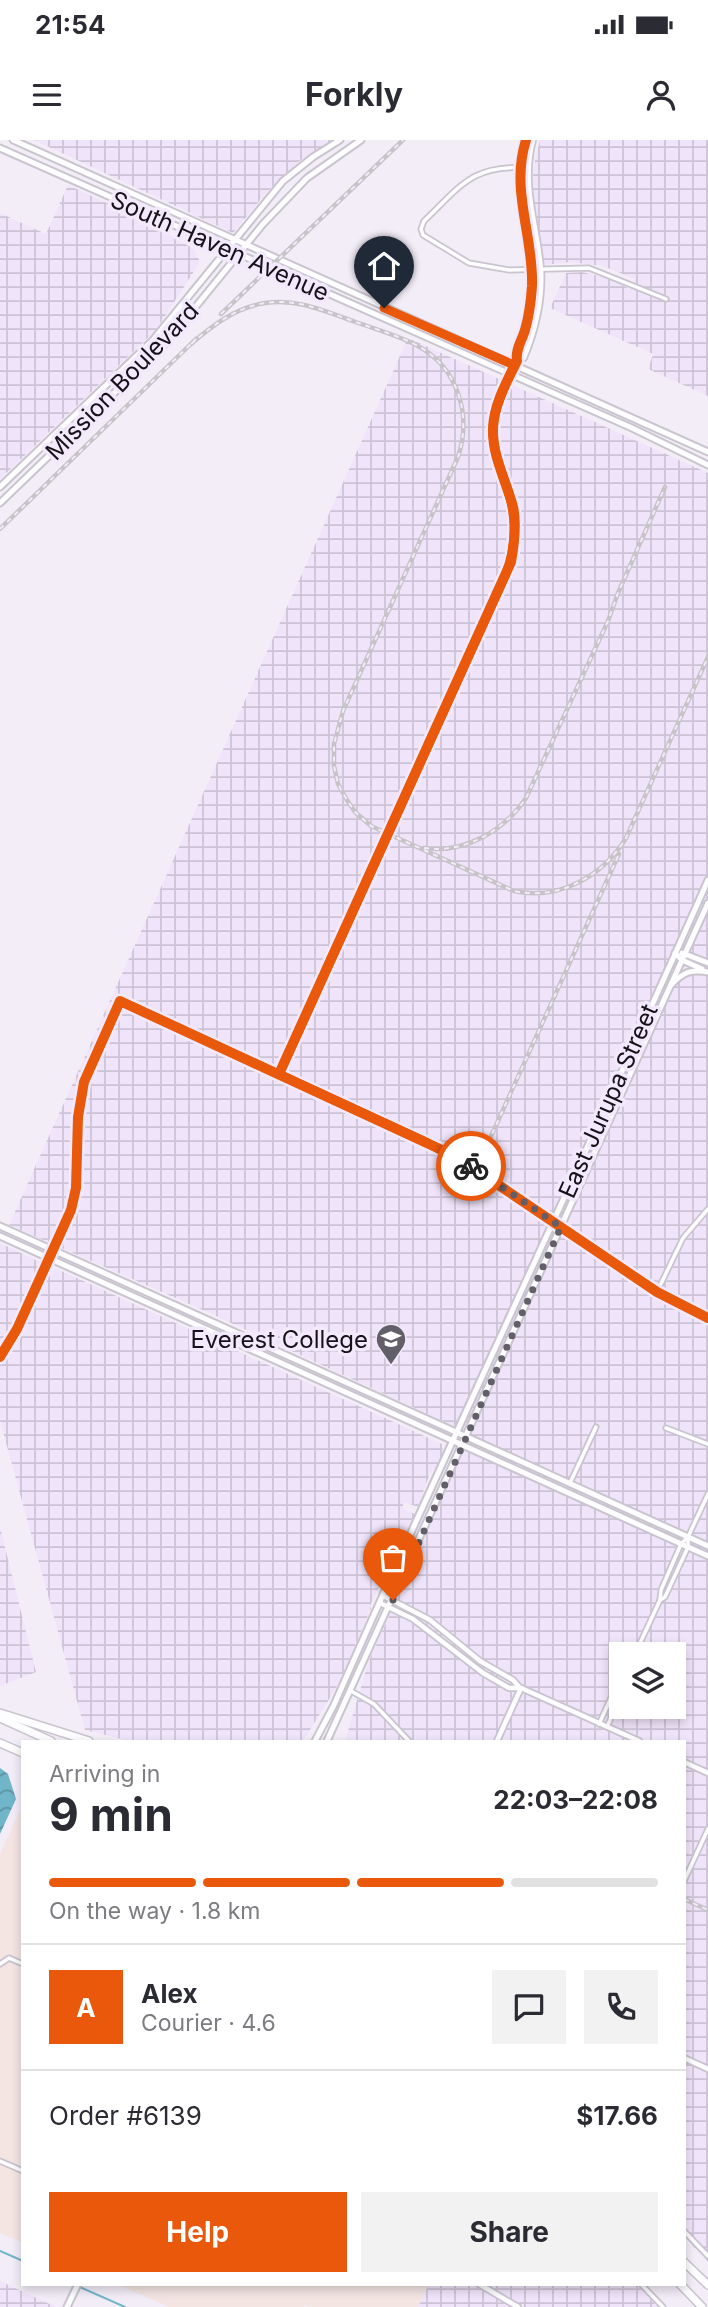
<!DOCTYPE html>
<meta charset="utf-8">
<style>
:root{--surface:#fff;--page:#f2f2f3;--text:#2b2b33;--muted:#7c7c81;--line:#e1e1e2;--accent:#ea580c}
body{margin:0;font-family:Inter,sans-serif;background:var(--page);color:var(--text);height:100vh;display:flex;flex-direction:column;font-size:26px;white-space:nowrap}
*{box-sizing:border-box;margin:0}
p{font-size:23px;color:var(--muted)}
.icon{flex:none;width:38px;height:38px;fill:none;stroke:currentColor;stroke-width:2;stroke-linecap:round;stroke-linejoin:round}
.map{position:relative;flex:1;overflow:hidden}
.side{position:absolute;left:21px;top:1600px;width:665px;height:546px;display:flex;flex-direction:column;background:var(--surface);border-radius:0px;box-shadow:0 4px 10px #0003}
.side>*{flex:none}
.buttons{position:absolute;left:609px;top:1502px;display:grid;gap:14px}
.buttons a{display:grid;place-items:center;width:77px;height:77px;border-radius:0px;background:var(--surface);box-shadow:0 4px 10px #0003;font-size:35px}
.pin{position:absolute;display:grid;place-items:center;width:60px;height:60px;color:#fff;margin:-72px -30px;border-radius:50% 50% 50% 0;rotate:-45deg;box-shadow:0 0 7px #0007}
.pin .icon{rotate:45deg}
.courier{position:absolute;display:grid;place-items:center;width:70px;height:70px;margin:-35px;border:5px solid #ea580c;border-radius:50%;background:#fff;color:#222;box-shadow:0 2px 9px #0007}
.head em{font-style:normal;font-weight:700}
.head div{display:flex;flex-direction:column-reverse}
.head{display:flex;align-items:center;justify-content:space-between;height:119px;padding:0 28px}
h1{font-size:46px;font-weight:700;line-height:52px}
.bar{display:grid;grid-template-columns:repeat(4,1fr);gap:10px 7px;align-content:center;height:84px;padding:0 28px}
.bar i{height:9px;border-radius:5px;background:var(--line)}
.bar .active{background:var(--accent)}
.bar p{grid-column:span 4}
.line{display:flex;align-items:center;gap:18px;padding:0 28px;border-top:2px solid var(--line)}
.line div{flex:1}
.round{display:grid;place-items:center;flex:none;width:74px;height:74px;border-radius:0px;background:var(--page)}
.primary-button{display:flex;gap:14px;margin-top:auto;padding:14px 28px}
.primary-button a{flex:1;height:80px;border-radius:0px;background:var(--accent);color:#fff;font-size:28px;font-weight:700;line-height:80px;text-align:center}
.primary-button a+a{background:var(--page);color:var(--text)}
.status{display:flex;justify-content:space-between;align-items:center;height:49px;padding:0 35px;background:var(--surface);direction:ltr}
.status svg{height:19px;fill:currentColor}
header{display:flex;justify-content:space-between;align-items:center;height:91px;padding:0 28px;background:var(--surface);font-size:32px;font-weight:700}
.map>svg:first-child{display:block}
.commercial{fill:#f4e5e3}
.industrial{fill:url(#industrial-grid);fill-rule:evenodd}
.water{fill:url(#water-waves)}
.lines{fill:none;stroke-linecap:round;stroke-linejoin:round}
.stream{stroke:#71b5c8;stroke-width:2}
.minor-casing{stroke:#c9c4ce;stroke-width:7}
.tertiary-casing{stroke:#c9c4ce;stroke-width:8}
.secondary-casing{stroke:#c9c4ce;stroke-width:9}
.primary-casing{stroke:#c9c4ce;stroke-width:9}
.motorway-casing{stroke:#c9c4ce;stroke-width:10}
.minor{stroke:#fdfcfe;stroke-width:3.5}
.tertiary{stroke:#fdfcfe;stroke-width:4.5}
.secondary{stroke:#fdfcfe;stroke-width:5}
.primary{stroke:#fdfcfe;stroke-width:5}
.motorway{stroke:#fdfcfe;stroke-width:7}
.rail-casing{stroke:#c6c4c7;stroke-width:4.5}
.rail{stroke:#f3e9fc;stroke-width:2;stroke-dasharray:5;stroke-linecap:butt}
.cycleway-casing{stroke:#f3e9fc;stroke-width:15}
.cycleway{stroke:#e8590c;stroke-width:10}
.done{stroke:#635f68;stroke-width:7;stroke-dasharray:0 12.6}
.route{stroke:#ea580c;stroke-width:9}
.labels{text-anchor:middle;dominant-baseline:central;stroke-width:7;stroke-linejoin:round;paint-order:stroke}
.street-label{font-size:24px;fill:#16121a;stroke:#f3e9fc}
.poi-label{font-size:24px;fill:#16121a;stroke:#f3e9fc;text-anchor:end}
</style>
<div class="status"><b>21:54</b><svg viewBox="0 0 49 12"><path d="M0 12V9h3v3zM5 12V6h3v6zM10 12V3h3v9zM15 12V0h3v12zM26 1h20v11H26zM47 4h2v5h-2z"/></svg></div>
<header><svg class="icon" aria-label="menu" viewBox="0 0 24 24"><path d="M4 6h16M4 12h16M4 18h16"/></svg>Forkly<svg class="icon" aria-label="person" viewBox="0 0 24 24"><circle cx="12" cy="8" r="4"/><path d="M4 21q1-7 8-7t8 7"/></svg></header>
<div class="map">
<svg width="708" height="2167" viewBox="0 0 708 2167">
<defs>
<pattern id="industrial-grid" width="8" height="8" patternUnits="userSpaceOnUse" patternTransform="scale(1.75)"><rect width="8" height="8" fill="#f0e4fa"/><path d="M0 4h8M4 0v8" fill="none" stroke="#cdc3d6"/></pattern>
<pattern id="water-waves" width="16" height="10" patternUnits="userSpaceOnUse" patternTransform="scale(1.75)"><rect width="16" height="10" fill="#71b5c8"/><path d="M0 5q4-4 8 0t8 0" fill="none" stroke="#5c92a2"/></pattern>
</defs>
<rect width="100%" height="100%" fill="#f3edf8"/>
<!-- commercial -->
<g class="commercial">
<polygon points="23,1664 23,2103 0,2093 0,1714"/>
<polygon points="116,2144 429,2144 418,2167 311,2167 305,2165 304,2167 169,2167"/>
</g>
<!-- industrial -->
<g class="industrial">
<polygon points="34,0 332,0 298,22 265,54 233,93"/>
<polygon points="540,0 708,0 708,256 648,229 653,214 550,168 566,133 582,132 607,138 630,149 635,139 603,126 570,122 544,125 533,62 533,29"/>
<polygon points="68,45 133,75 194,109 200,122 156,190 0,339 0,73 46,94"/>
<path d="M408,198L708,333V2122L684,2097V1601H345L368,1523L471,1294L205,1171L9,1085ZM621,1514H674V1566H621Z"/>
<polygon points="0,1103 42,1123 14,1186 0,1209"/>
<polygon points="55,1128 442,1304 443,1313 435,1329 430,1333 418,1367 404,1362 402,1368 415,1374 383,1446 379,1447 370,1466 371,1469 338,1545 303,1601 130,1601 85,1590 0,1281 0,1224 18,1198 49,1130"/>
<polygon points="0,1387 36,1532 0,1546"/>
<polygon points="0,2141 56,2167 0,2167"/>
<polygon points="429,2144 637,2144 658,2167 418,2167"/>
</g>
<!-- water -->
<polygon class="water" points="0,1628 8,1634 16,1659 0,1694"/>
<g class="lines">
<!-- stream -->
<g class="stream">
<polyline points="0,2111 23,2121"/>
<polyline points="73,2144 125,2167"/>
</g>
<!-- minor casing -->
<g class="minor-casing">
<g id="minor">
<path d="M528,28C472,24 461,46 424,81L421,89L423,95L469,123L509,130L589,128L666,159"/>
<polyline points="657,1152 683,1098 708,1069"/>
<polyline points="0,1217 17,1189 71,1070 76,1048 78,977 84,942 120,861"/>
<polyline points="666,1288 708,1304"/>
<polyline points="570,1343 596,1287"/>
<polyline points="660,1460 661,1450 681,1404 688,1397 708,1354"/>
<polyline points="635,1514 660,1460 665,1457 688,1407 688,1397"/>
<polyline points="351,1551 374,1564 409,1601"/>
<polyline points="599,1584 621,1536"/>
<polyline points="607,1587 621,1555"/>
<polyline points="684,1741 708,1689"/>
<polyline points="0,1824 9,1818 23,1824"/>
<polyline points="0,2021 23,2031"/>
<polyline points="684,2091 708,2116"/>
<polyline points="641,2144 663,2167"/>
</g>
</g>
<!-- tertiary casing -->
<g class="tertiary-casing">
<g id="tertiary">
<path d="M517,221L524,218C536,189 543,161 541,129C537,84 521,45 533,0"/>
<path d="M517,221C515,210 522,200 525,190C529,176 531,161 532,146C534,97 510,50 526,0"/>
<polyline points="120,861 457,1017 657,1152 708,1178"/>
<path d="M279,934L511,422C514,405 517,384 513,367C506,340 492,316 493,288C494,266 506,245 514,225"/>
<polyline points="384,1456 430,1480 480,1521 513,1540 520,1548"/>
<polyline points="380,1463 413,1479 483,1533 509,1548 521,1548 530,1552 639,1601"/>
<polyline points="497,1601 521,1548"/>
<polyline points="684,1622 708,1633"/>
<polyline points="684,1918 708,1929"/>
<polyline points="479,2144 518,2167"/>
</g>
</g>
<!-- secondary casing -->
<g class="secondary-casing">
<g id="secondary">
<polyline points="675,813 682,820 702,829"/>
<polyline points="682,813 708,823"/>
<path d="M671,845C683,832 691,829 708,832"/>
</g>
</g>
<!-- primary casing -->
<g class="primary-casing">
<g id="primary">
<polyline points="13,0 708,312"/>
<polyline points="0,8 632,288 708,325"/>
<polyline points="0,347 153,200 283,41 313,17 340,0"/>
<polyline points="0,363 167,202 263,84 307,38 361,0"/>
<polyline points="0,1086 708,1406"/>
<polyline points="0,1096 708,1416"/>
<path d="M315,1601L334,1565C455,1289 586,1016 708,740"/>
<polyline points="327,1601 708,763"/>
<polyline points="67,2167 78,2144"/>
</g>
</g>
<!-- motorway casing -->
<g class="motorway-casing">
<g id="motorway">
<polyline points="0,1573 89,1601"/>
<polyline points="0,1578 51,1601"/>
<polyline points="0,1603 23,1613"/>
<polyline points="684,2122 708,2145"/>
<polyline points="680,2144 702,2167"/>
</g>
</g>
<!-- minor -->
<use href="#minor" class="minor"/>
<!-- tertiary -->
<use href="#tertiary" class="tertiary"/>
<!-- secondary -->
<use href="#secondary" class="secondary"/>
<!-- primary -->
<use href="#primary" class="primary"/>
<!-- motorway -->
<use href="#motorway" class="motorway"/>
<!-- rail casing -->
<g class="rail-casing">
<g id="rail">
<polyline points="221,174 403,0"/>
<path d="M191,204C213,185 235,168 265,163C297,158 324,171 353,181C374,189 398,195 418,206C458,228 472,275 458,317L343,571L334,604V626L338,644L347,660L355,672L371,686L514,751C559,761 603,736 626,698L708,517"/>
<polyline points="0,389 196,199"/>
<path d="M424,708C464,714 504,691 526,658L608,481L618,453L665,347"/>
<polyline points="488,1003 619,714"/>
<polyline points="684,1759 708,1770"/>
</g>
</g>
<!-- rail -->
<use href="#rail" class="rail"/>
<!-- cycleway casing -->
<g class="cycleway-casing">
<g id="cycleway">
<path d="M279,934L511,422C514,405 517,384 513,367C506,340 492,316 493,288C494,264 507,241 517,221C515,210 522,200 525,190C529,176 531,161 532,146C534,97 510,50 526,0"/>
<polyline points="0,1217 17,1189 71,1070 76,1048 78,977 84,942 120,861 457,1017 657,1152 708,1178"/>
</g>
</g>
<!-- cycleway -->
<use href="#cycleway" class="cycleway"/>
</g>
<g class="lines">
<!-- done -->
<polyline class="done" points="393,1460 561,1087 471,1026"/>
<!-- route -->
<path class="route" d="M384,168L514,225C506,245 495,265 493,287C492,310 501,330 508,351C517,379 516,408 505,436L279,934L422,1000L471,1026"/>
</g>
<!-- icons -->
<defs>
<g id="university-pin" transform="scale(1.575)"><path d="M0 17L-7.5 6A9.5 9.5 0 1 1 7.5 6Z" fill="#635f68" stroke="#f3e9fc"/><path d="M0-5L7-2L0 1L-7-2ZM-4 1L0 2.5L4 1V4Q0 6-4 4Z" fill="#fff"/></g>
</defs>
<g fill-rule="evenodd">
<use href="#university-pin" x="391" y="1199"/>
</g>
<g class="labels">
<!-- street labels -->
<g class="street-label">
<text transform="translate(220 106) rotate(24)">South Haven Avenue</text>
<text transform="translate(122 241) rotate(-46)">Mission Boulevard</text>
<text transform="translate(608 961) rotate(-66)">East Jurupa Street</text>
</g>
<!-- poi labels -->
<g class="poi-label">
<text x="368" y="1199">Everest College</text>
</g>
</g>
</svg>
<div class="buttons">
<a><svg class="icon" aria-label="layers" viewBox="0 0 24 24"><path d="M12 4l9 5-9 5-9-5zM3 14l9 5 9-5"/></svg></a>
</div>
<div class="pin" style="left:393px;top:1460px;background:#ea580c"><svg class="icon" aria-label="bag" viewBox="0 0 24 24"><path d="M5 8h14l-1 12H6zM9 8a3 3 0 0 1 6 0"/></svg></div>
<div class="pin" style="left:384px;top:168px;background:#1f2937"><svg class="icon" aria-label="home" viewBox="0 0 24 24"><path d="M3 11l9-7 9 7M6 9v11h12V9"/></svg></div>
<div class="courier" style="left:471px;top:1026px"><svg class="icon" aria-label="bike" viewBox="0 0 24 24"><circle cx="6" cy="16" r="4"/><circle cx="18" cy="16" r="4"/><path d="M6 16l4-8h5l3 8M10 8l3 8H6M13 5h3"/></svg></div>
<section class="side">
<div class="head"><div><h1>9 min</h1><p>Arriving in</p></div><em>22:03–22:08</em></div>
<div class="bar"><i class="active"></i><i class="active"></i><i class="active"></i><i></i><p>On the way · 1.8 km</p></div>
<div class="line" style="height:126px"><b class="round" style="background:var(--accent);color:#fff">A</b><div><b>Alex</b><p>Courier · 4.6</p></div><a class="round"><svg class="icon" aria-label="chat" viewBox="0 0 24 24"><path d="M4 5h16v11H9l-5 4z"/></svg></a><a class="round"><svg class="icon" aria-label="phone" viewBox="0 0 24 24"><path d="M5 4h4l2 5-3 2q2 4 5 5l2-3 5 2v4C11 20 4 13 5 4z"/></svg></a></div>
<div class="line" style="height:91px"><div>Order #6139</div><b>$17.66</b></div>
<div class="primary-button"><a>Help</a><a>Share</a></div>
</section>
</div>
